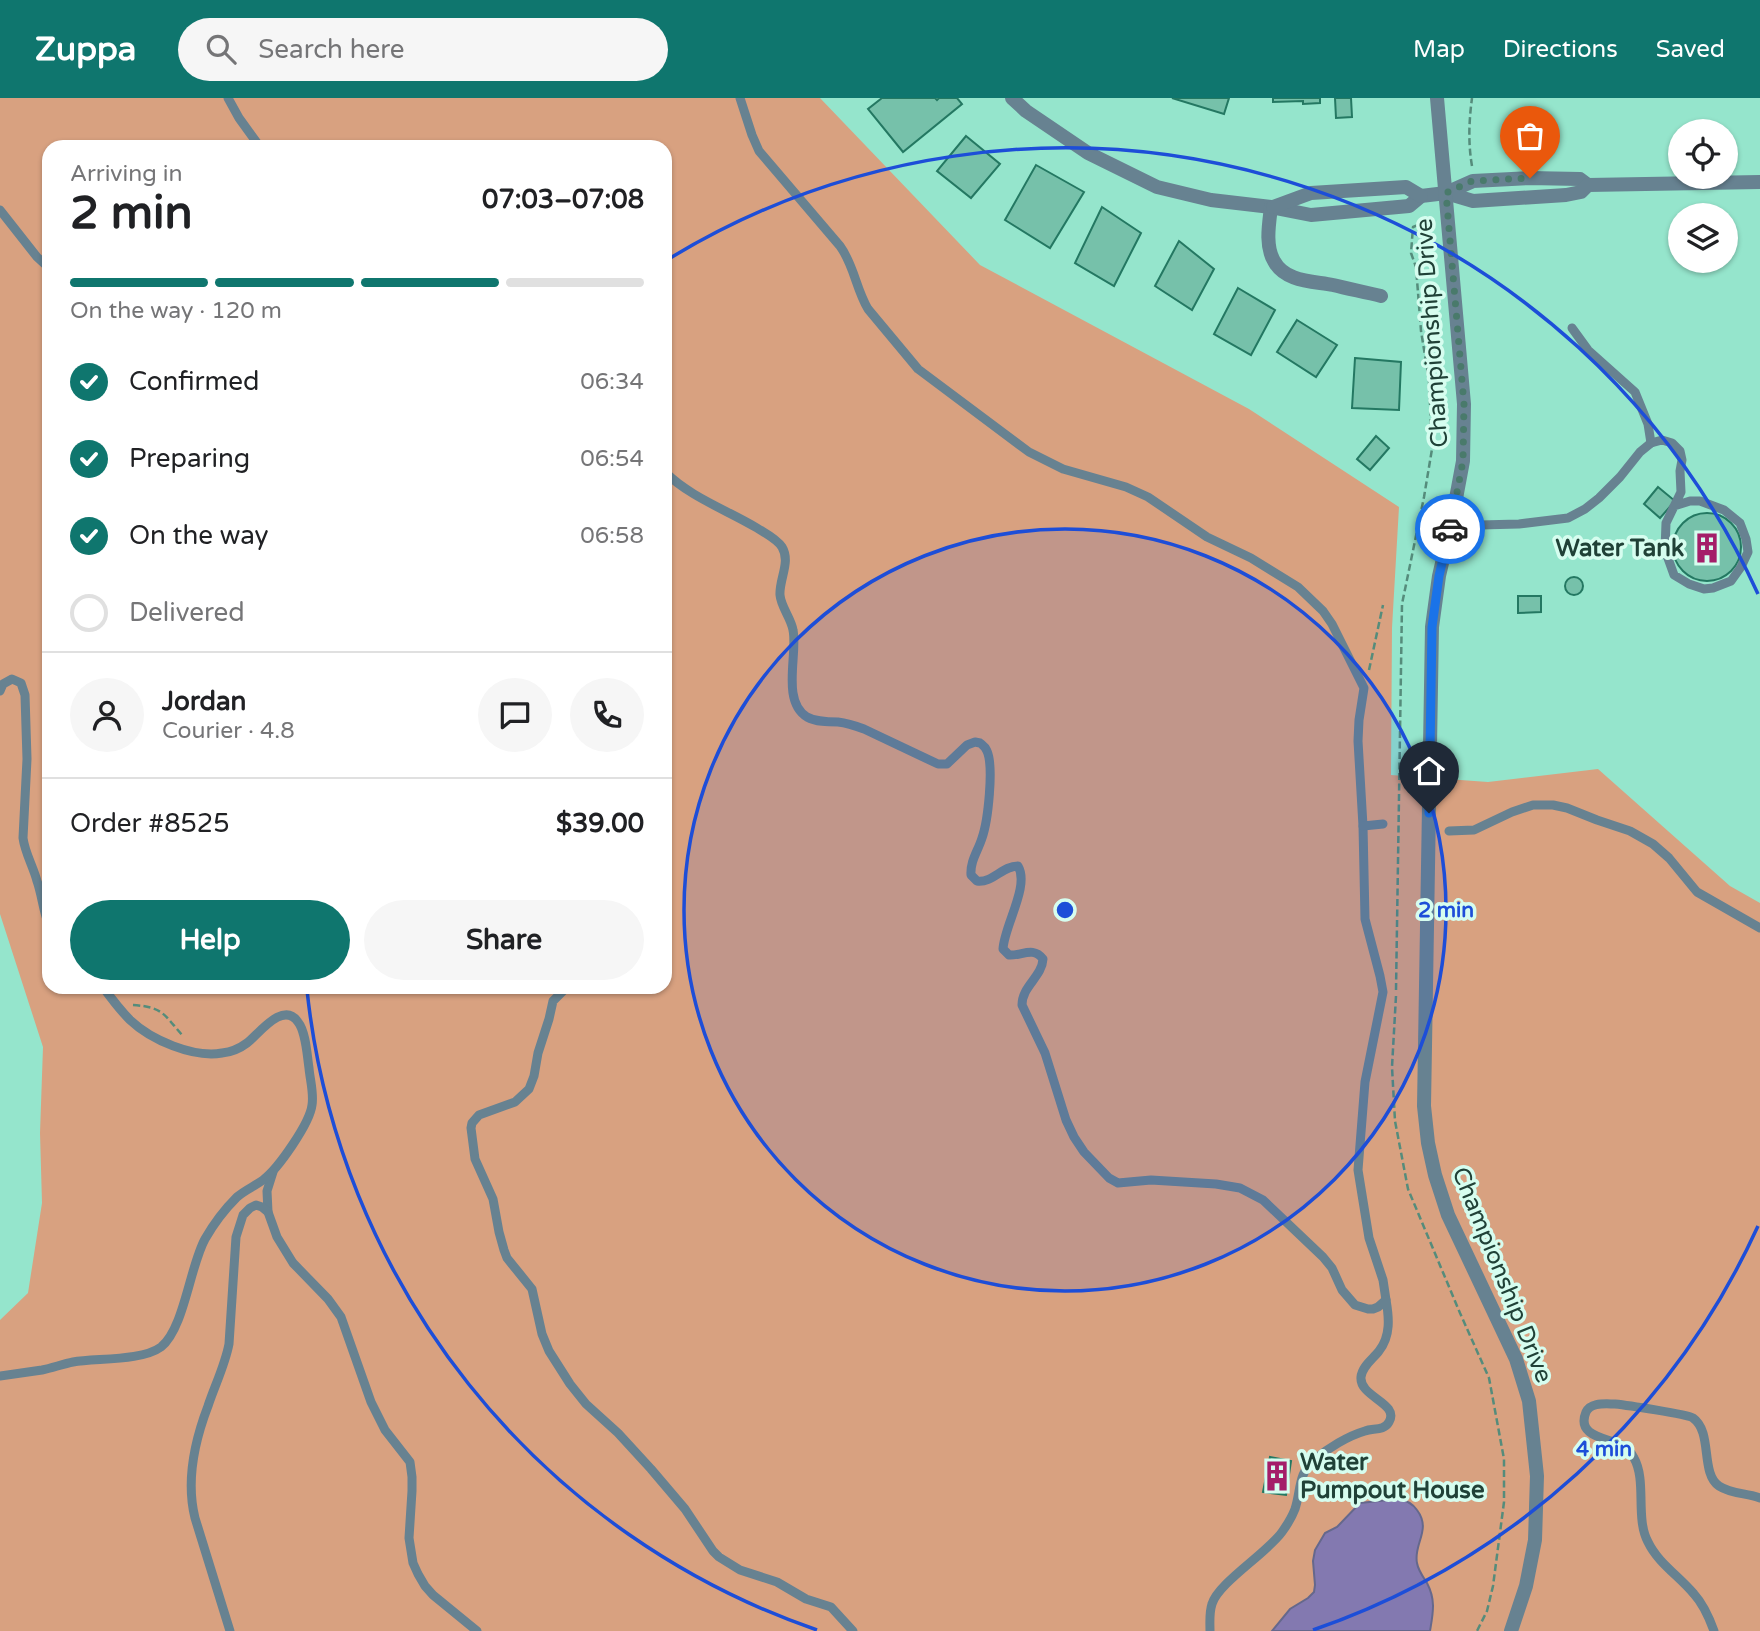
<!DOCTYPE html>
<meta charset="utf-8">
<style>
:root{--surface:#fff;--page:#f6f6f6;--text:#202124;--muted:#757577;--line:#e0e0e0;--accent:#0f766e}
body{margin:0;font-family:"Varela Round",sans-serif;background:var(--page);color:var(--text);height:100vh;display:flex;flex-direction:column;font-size:26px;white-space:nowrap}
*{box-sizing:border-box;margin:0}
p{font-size:23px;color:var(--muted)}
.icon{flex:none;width:38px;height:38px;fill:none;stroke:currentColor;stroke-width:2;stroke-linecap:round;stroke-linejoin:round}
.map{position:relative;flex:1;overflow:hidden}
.drawer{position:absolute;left:42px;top:42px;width:630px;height:854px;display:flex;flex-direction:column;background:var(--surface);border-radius:21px;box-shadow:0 2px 5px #0004}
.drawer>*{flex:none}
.buttons{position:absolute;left:1668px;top:21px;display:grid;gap:14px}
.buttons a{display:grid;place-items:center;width:70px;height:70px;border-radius:50%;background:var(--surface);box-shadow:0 2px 5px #0004;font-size:35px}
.pin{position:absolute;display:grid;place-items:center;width:60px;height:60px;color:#fff;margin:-72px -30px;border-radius:50% 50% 50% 0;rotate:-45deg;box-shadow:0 0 7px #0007}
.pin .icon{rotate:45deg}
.courier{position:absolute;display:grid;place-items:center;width:70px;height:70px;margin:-35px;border:5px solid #1a73e8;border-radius:50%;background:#fff;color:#222;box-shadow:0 2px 9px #0007}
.headline em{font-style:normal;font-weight:700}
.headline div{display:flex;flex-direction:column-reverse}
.headline{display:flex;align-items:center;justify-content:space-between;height:119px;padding:0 28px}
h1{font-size:46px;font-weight:700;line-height:52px}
.bar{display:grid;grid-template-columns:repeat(4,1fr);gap:10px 7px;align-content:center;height:84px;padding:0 28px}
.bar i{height:9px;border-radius:5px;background:var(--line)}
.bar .selected{background:var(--accent)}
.bar p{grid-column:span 4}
.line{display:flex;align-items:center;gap:18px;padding:0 28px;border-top:2px solid var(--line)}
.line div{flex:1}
.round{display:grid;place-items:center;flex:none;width:74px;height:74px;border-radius:37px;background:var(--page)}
ol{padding:0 28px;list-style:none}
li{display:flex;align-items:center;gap:21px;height:77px}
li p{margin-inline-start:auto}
li .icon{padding:7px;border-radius:50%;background:var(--accent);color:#fff;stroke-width:4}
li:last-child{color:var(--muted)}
li i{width:38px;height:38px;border:4px solid var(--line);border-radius:50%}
.primary-button{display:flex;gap:14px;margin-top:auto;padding:14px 28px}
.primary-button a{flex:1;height:80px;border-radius:42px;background:var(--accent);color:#fff;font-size:28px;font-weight:700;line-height:80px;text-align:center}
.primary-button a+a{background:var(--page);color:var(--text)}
header{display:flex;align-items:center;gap:42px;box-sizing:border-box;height:98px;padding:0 35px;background:var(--accent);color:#fff}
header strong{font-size:33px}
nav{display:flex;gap:38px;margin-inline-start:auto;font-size:24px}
.search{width:490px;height:63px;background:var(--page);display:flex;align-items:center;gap:18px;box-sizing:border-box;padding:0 24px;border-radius:38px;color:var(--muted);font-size:26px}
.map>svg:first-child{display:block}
.green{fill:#d8a180;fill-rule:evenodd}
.water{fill:#8379b0;stroke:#65688c;stroke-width:2}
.building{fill:#76c1aa;stroke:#247862;stroke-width:2}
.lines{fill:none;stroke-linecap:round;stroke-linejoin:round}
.path{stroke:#558c7b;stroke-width:2.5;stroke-dasharray:7 3.5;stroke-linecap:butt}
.service{stroke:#678291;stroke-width:9}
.minor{stroke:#678291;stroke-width:14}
.tertiary{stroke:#678291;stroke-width:14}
.done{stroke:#497a6b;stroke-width:7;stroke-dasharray:0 12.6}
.route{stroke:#1a73e8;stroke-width:9}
.ring{fill:none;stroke:#1d4ed8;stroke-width:3.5}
.labels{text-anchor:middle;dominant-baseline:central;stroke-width:7;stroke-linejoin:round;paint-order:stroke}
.street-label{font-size:24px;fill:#204137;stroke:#d6fdef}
.poi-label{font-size:24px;font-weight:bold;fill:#204137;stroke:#d6fdef;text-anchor:end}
.centre{fill:#1d4ed8;stroke:#d6fdef;stroke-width:3.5}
.ring-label{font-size:21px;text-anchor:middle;font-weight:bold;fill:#1d4ed8;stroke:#d6fdef;stroke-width:7;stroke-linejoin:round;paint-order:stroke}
</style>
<header>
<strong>Zuppa</strong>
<div class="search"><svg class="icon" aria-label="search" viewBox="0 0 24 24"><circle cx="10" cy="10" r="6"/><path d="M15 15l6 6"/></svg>Search here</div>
<nav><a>Map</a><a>Directions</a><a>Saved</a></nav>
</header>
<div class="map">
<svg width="1760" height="1533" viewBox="0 0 1760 1533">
<rect width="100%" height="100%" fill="#95e5cc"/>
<!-- green -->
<path class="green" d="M0,0H820L980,167L1249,311L1399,409L1392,530L1391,677L1488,684L1598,671L1730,788L1760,805V1533H0V1222L28,1195L42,1105L40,1035L43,949L0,816ZM49,49H665V889H49Z"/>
<!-- water -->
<path class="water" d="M1398,1401C1406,1402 1412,1405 1417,1412C1432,1432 1413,1446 1417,1465C1418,1472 1423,1479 1427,1485C1436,1502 1433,1515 1430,1533H1272L1290,1511L1308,1500L1314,1494L1315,1487L1313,1463L1315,1452L1325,1435L1337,1429L1360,1405Z"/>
<!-- building -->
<g class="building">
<polygon points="882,0 935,0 937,2 939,0 957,0 962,6 903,54 868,11"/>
<polygon points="1172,0 1229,0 1224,16"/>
<polygon points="1273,0 1320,0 1320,5 1303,6 1303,3 1273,4"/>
<polygon points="1335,0 1351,0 1352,19 1336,20"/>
<polygon points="966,38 1000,66 971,100 937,73"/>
<polygon points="1036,67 1084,94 1050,150 1005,122"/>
<polygon points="1102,109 1141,135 1114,188 1075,165"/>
<polygon points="1179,143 1214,171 1192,212 1155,188"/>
<polygon points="1238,190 1275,212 1251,257 1214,236"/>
<polygon points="1297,222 1337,247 1316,279 1277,254"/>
<polygon points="1355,260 1401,264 1399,312 1352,310"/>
<polygon points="1376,338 1389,350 1370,372 1357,361"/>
<polygon points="1658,389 1675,403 1660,420 1644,406"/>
<circle cx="1707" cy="449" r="34"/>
<circle cx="1574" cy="488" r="9"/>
<polygon points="1518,498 1541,498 1541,514 1518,515"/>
<polygon points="1270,1359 1291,1363 1286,1397 1263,1394"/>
</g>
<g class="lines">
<!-- path -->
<g class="path">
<path d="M1472,68C1468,45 1469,23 1472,0"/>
<polyline points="1369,572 1383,507"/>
<polyline points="1396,892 1402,506 1424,399 1432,351 1429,282 1421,233 1416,169 1411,155 1413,129 1423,125"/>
<polyline points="1396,898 1392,969 1395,1023 1408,1091 1460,1215 1489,1280 1504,1361 1504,1404 1493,1488 1487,1513 1477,1533"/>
<path d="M133,907C164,909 164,917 183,938"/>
</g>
<!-- service -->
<g class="service">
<polyline points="228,0 239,20 260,49"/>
<path d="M740,0L752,37L759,53L840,148C854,167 856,191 868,211L918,271L1029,354L1063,371L1126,389L1148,399L1207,439L1251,460L1298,489L1323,513L1332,526L1364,590L1359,622L1358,643L1363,728L1365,821L1380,878L1383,894L1365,984L1358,1072L1369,1140L1383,1182L1386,1202"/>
<polyline points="0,112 37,159 49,170"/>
<polyline points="1572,230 1588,252 1635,294 1648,326 1651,345"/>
<path d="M665,374C690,399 727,412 757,430C765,435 777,441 782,449C791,464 779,481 780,497C781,509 791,520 793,532C798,556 781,603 807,619C816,624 828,624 838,624C847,625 856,628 864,631L938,666H947L967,647L975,644L980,645C984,648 985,648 987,653C994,669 988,723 982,740C978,753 970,763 971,777L977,783C993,785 1002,768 1018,768C1030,788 1004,828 1003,851L1009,857C1022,858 1033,848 1043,861C1042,879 1022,888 1022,907L1045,955L1066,1022L1074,1039L1084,1054L1109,1080L1118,1085L1151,1082L1216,1086L1240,1090L1263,1102L1323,1159L1332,1170L1342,1192L1355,1207L1368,1211H1373L1378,1209L1386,1202C1389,1219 1391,1238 1379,1253C1373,1261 1362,1268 1361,1279C1359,1299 1400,1305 1389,1324C1384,1333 1373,1330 1365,1333C1348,1338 1328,1350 1314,1362C1298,1375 1301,1393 1295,1411C1292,1419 1287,1427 1282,1434C1267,1455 1218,1485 1212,1506C1209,1515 1210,1524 1210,1533"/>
<polyline points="1452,422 1480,427 1519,426 1568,420 1585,411 1599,400 1620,379 1640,354 1651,345 1662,342 1672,345 1680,353 1682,362 1680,373 1681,394 1666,425 1665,452 1674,477 1689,486 1704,491 1713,490 1731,483 1741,469 1748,454 1746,441 1740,425 1724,412 1700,403 1690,403 1674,408"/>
<path d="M0,593L3,586L12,581L21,585L25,597L27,661L23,740C25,755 33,768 37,783C42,797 43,813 49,827"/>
<polyline points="1363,728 1383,726"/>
<polyline points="1449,733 1474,732 1512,714 1533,707 1553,707 1567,710 1597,722 1630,733 1653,746 1669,760 1697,794 1760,830"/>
<polyline points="567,889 553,903 549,921 538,955 534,978 529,991 515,1004 479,1017 472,1025 471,1030 475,1061 493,1101 499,1134 504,1152 507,1160 532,1191 542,1236 549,1253 570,1286 586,1306 618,1335 651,1371 685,1411 713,1453 719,1459 740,1472 777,1484 806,1501 831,1509 853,1533"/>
<polyline points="268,1114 267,1093 273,1074"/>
<path d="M0,1278C14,1276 28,1274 42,1272C52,1270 63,1266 73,1264C97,1260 142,1263 161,1249C184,1231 190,1168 205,1141C213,1127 225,1111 237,1099C245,1092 255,1088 263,1082C278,1071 310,1025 312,1007C314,995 310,982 309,970C307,957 306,934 298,924C283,902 258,937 247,945C239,951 232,954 222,955C193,960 151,942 130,922C120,912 111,900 103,889"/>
<path d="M230,1533L195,1420C186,1384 195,1342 208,1308C215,1287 225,1267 229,1246L236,1139L243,1117L250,1110L256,1107L262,1109L268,1114L277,1139L293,1165L328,1201L341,1219L371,1304L385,1332L410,1364L412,1379V1393L409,1440L413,1465L418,1476L425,1488L433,1497L477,1533"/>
<path d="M1714,1533C1709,1519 1704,1507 1694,1496C1679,1478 1658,1465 1648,1444C1635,1420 1647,1383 1634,1360C1632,1355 1625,1348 1619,1346C1606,1340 1576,1338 1586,1314C1591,1304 1605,1306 1615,1306C1625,1307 1687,1316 1693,1320C1713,1334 1700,1375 1719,1388C1731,1396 1747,1395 1760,1400"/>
</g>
<!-- minor -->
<g class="minor">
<polyline points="1012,0 1026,13 1088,55 1157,89 1211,102 1271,109 1311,117 1409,108 1421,98 1446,95 1473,83 1529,80 1580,81 1588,87"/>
<polyline points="1446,95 1473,103 1566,97 1581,94 1588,87 1760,84"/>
<path d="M1271,109C1269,126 1265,148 1274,163C1285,184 1313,183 1333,187C1349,191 1365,194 1381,198"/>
<polyline points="1273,109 1311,95 1406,89 1421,98"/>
</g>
<!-- tertiary -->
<polyline class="tertiary" points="1437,0 1464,306 1463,363 1452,422 1439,478 1432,529 1424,1008 1428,1045 1435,1077 1448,1117 1516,1261 1529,1303 1537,1378 1535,1442 1526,1488 1511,1533"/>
</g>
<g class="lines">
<!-- done -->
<polyline class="done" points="1450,431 1463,363 1464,306 1446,95 1472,83 1530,80"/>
<!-- route -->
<polyline class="route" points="1429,715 1432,529 1439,478 1450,431"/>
</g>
<!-- distance rings -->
<circle cx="1065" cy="812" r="381" fill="#1d4ed8" fill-opacity=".12"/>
<g class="ring">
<circle cx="1065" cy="812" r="381"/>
<path d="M1758 1128A762 762 0 0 1 1313 1532M817 1532A762 762 0 0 1 307 892M667 162A762 762 0 0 1 1758 496"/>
</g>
<!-- icons -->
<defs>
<g id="building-bare" transform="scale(2.415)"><path d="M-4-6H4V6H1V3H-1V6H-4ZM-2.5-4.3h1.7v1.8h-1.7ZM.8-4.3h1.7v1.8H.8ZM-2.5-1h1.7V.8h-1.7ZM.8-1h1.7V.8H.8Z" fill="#a41e69" stroke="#d6fdef" stroke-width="2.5" paint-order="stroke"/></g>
</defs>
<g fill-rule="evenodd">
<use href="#building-bare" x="1707" y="450"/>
<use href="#building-bare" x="1277" y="1378"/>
</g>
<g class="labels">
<!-- street labels -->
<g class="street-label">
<text transform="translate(1432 235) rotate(-94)">Championship Drive</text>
<text transform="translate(1502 1177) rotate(68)">Championship Drive</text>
</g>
<!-- poi labels -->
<g class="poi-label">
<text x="1684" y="450">Water Tank</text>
<text x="1300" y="1364" text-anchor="start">Water<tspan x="1300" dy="28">Pumpout House</tspan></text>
</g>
</g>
<circle cx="1065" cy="812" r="10" class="centre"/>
<g class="ring-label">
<text x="1446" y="819">2 min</text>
<text x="1604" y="1358">4 min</text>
</g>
</svg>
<div class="buttons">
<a><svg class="icon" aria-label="locate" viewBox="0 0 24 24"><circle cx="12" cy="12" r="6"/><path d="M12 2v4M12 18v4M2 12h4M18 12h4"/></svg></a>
<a><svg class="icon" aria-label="layers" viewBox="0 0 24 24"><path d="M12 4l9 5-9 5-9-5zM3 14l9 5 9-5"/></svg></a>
</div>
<div class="pin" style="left:1530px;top:80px;background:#ea580c"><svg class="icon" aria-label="bag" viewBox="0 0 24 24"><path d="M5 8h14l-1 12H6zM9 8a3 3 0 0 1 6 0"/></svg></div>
<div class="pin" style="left:1429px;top:715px;background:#1f2937"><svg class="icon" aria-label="home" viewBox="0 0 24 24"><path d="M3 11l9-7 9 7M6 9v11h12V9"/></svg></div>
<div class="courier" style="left:1450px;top:431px"><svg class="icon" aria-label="car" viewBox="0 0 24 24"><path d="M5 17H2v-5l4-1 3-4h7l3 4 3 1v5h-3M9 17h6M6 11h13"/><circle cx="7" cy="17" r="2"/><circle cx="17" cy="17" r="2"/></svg></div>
<section class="drawer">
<div class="headline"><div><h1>2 min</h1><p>Arriving in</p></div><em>07:03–07:08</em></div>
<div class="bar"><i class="selected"></i><i class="selected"></i><i class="selected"></i><i></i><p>On the way · 120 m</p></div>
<ol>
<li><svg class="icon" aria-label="check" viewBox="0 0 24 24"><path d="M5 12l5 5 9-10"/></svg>Confirmed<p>06:34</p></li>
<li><svg class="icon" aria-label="check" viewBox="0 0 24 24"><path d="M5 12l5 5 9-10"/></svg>Preparing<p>06:54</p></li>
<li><svg class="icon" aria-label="check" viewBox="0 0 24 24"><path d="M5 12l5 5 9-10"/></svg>On the way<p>06:58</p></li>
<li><i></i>Delivered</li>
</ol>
<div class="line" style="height:126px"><a class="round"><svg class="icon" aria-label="person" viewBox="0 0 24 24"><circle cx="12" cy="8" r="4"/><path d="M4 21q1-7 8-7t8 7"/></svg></a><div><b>Jordan</b><p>Courier · 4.8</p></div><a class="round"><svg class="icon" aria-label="chat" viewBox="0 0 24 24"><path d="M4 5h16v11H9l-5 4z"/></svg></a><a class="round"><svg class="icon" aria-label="phone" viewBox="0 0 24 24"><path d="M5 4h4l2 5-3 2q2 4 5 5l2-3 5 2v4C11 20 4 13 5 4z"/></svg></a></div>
<div class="line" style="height:91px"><div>Order #8525</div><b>$39.00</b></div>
<div class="primary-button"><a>Help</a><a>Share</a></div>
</section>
</div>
